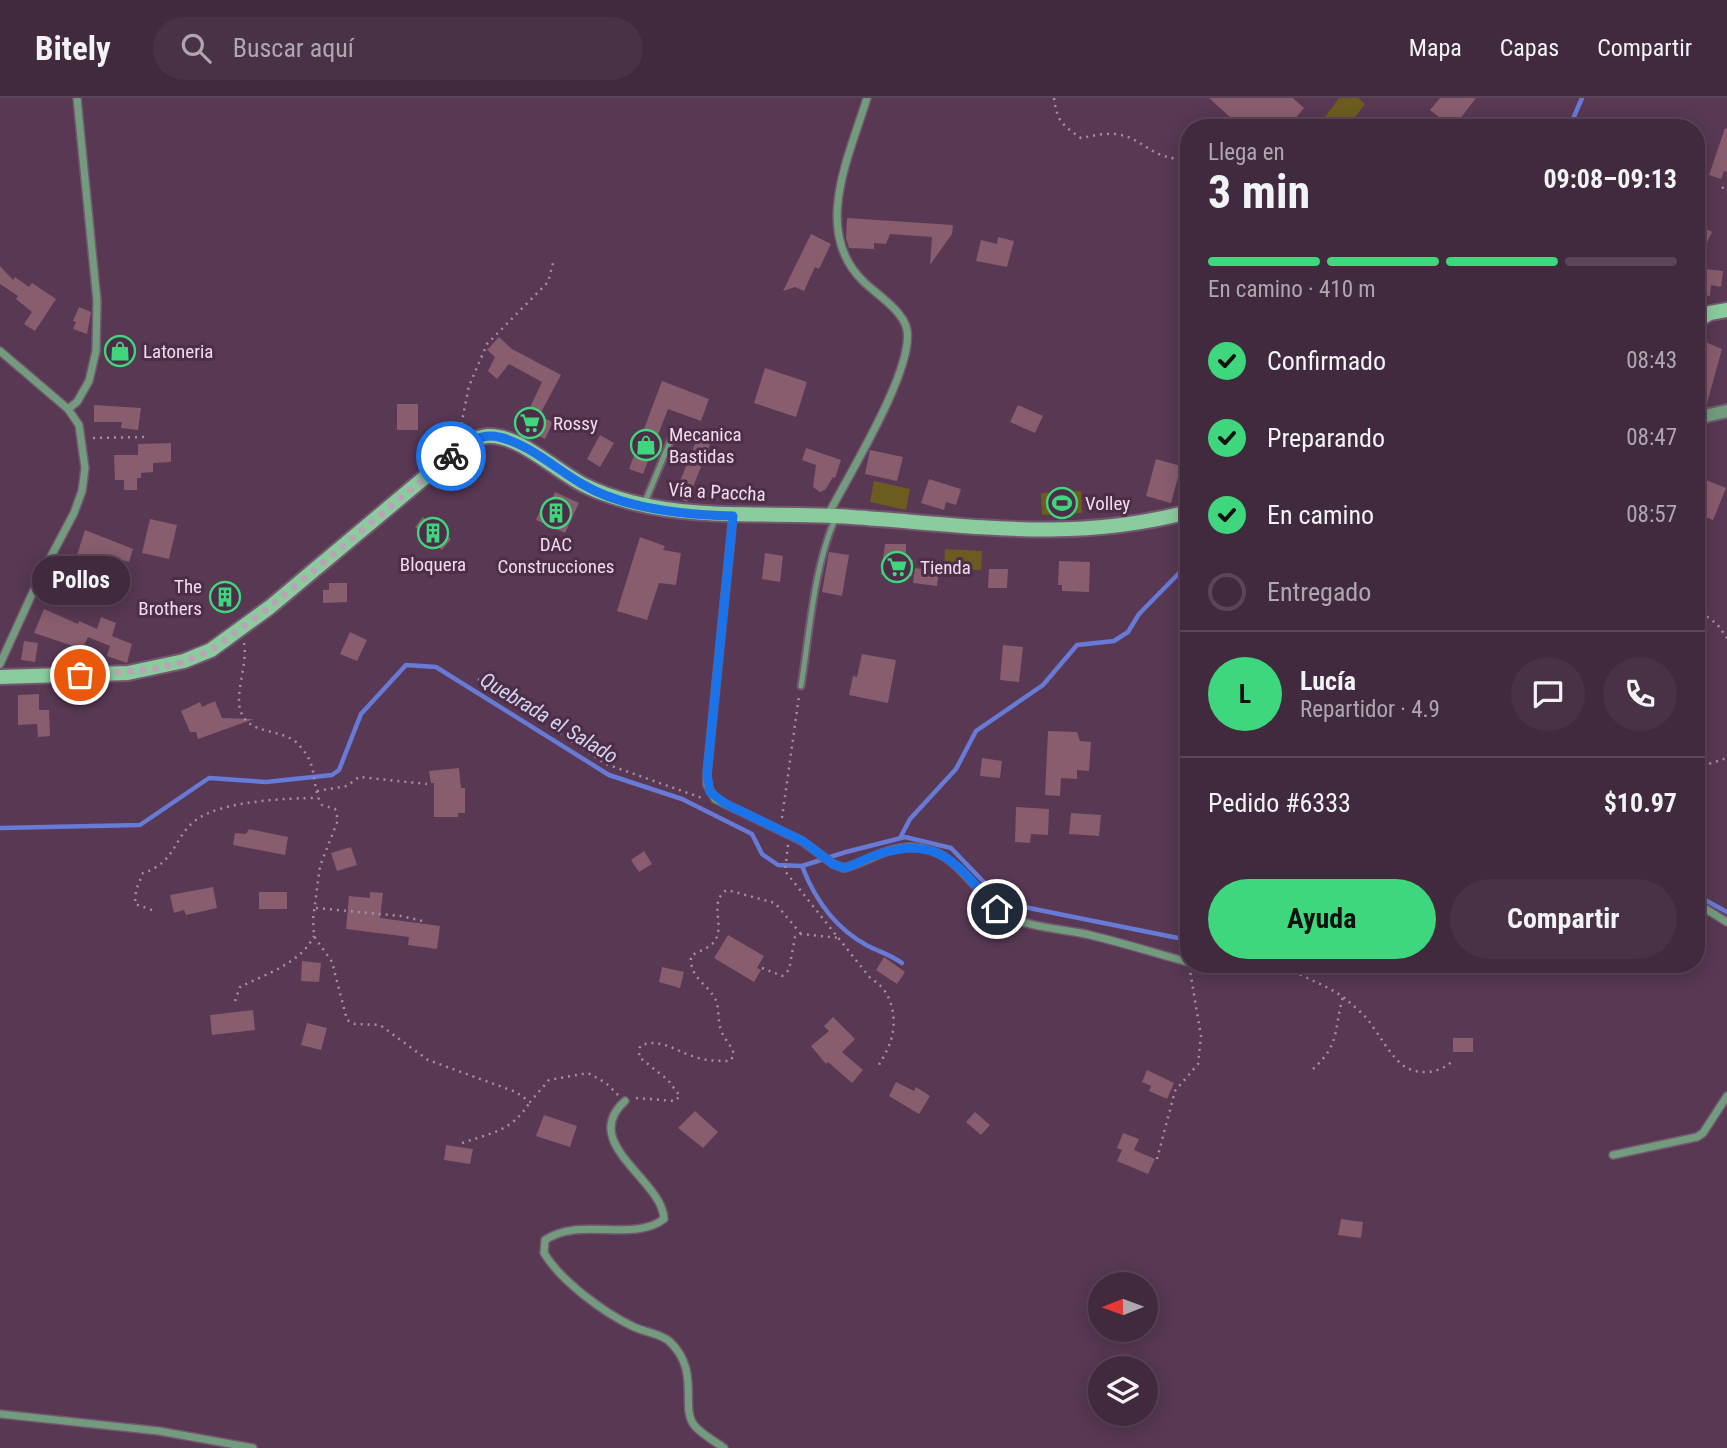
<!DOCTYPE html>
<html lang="es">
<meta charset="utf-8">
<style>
:root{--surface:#422a3e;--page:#493245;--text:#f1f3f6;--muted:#aea7b0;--line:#5a4658;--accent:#3ed77d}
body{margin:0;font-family:"Roboto Condensed",sans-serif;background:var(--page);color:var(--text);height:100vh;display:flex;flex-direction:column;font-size:26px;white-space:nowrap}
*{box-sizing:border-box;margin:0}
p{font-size:23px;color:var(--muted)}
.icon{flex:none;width:38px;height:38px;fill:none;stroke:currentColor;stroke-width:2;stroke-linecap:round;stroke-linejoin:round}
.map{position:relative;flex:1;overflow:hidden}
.details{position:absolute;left:1180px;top:21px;width:525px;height:854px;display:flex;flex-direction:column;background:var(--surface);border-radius:28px;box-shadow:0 4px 18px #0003,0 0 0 2px var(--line)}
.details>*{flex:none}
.needle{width:46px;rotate:269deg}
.controls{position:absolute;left:1088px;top:1174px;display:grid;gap:14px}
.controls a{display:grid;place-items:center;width:70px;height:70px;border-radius:50%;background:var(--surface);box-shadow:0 4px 18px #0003,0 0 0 2px var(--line);font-size:35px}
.pin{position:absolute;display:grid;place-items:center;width:60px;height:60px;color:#fff;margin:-30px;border:4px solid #fff;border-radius:50%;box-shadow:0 2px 7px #0007}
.courier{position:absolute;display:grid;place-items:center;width:70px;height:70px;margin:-35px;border:5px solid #1a73e8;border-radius:50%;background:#fff;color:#222;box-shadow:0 2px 9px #0007}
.bubble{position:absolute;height:49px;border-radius:24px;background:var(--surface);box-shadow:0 4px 18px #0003,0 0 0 2px var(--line);font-size:23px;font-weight:700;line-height:49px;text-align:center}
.summary em{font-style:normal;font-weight:700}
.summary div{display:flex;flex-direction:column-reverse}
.summary{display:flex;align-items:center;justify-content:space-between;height:119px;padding:0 28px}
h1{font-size:46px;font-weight:700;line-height:52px}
.bar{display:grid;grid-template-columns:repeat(4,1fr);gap:10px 7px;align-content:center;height:84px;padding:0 28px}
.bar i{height:9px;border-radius:5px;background:var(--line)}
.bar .active{background:var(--accent)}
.bar p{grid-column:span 4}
.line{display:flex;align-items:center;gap:18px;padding:0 28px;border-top:2px solid var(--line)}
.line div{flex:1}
.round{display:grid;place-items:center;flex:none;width:74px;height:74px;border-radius:37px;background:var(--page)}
ol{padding:0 28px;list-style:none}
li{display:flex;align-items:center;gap:21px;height:77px}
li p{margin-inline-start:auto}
li .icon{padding:7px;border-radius:50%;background:var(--accent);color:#111;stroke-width:4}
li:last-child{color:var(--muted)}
li i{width:38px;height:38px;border:4px solid var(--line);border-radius:50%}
.action{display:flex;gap:14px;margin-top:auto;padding:14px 28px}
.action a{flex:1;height:80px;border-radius:42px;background:var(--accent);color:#111;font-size:28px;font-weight:700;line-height:80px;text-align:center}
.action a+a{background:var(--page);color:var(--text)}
header{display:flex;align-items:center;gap:42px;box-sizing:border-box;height:98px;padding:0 35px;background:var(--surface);border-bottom:2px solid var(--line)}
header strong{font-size:33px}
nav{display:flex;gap:38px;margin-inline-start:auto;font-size:24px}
.search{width:490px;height:63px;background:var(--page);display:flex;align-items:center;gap:18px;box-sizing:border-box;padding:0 24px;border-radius:38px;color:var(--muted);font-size:26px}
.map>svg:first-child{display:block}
.green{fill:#6d5c20}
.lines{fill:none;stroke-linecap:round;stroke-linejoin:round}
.stream{stroke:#677ad5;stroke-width:4.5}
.building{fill:#885d6e}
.service-casing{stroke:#73566f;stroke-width:9}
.minor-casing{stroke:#73566f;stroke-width:10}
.tertiary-casing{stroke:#73566f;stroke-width:16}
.secondary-casing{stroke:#73566f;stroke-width:18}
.path{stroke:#a88ea3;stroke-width:2.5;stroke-dasharray:2 5;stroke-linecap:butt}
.service{stroke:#739c7e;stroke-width:5}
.minor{stroke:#739c7e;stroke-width:7}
.tertiary{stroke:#739c7e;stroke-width:12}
.secondary{stroke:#8acc9d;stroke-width:14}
.done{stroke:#bba3b6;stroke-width:7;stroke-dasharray:0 12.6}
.route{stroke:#1a73e8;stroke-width:9}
.labels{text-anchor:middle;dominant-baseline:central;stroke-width:6;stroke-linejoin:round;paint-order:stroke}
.poi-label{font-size:19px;fill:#f0dcec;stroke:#4d2d48;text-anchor:start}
.street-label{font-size:19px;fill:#f0dcec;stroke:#4d2d48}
.water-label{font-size:21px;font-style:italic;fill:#cfd6ee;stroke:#4d2d48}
</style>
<header>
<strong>Bitely</strong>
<div class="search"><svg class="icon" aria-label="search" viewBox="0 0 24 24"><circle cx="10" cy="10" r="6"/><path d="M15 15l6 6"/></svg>Buscar aquí</div>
<nav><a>Mapa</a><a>Capas</a><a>Compartir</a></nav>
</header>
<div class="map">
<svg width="1727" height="1350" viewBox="0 0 1727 1350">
<rect width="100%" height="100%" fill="#583853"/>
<!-- green -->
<g class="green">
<polygon points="1339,0 1358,0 1365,6 1347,30 1317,30"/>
<polygon points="874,383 910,391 906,412 870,404"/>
<polygon points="1081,393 1082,415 1042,417 1041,395"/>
<polygon points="945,451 982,453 981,472 944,470"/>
</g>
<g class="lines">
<!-- stream -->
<g class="stream">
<polyline points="1569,30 1582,0"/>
<polyline points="0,730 140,727 209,680 266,684 332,677 339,672 361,616 406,567 436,569 609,677 682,701 752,736 762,756 778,767 802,768 846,754 905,739 951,750 1004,805 1188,842"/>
<polyline points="900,740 910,721 956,671 976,633 1043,587 1077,547 1114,543 1128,534 1139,516 1188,466"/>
<path d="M802,768C815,802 836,831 868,848C880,854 891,857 902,865"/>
<polyline points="1696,797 1727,814"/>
</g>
</g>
<!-- building -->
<g class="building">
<polygon points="1209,0 1293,0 1304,10 1287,30 1242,30"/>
<polygon points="1440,0 1476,0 1453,30 1430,12"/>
<polygon points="1725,30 1727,31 1727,74 1724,73 1721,81 1709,77"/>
<polygon points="847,120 953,127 952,136 930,167 932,139 890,136 886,146 874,145 874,151 849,150 846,140"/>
<polygon points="1696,126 1712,134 1705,149 1696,144"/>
<polygon points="811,136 831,146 819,171 815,169 804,193 795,189 783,193"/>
<polygon points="998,139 1014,143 1007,169 976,163 981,142 997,146"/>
<polygon points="0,168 13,182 15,179 29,189 32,185 56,201 35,233 24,226 32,214 16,201 18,198 0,186"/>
<polygon points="1696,170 1723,173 1721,189 1711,187 1710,198 1696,196"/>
<polygon points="79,209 91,214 87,236 73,231 76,224 73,223"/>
<polygon points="499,239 512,251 561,277 539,318 553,324 545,341 532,335 528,340 518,335 542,284 509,266 497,281 488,273 495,259 487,252"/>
<polygon points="1696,240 1722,251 1706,309 1696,306"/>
<polygon points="765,270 807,284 796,319 754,305"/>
<polygon points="662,283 709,301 701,323 668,311 643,376 629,371"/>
<rect x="397" y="306" width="21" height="26"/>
<polygon points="94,307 141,310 138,332 121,330 122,324 94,324"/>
<polygon points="1018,307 1043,318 1035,335 1010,324"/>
<polygon points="600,337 614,345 600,369 587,361"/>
<polygon points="697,341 710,346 687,404 674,398"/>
<polygon points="171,345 171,364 153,365 153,374 141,375 141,380 137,380 137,392 124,392 124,382 115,382 114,357 138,357 138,346"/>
<polygon points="806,350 841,362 835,380 833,379 825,392 820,394 813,389 816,367 802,362"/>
<polygon points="870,352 903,359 897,383 865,376"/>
<polygon points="1156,361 1181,368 1171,405 1146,398"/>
<polygon points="1696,378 1726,390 1713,422 1696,415"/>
<polygon points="929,381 961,391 956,407 946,404 944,412 921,405"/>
<polygon points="555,394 579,405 565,435 536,422 543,406 549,408"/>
<polygon points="423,419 451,441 442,452 415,429"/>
<polygon points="150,421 177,427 169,461 142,455"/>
<polygon points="85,432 133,451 129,464 105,457 104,461 96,458 95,462 77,457"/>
<polygon points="640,439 665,448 663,452 681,455 676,487 659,485 647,522 617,513"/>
<polygon points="885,446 906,446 906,461 913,462 912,478 881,477"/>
<polygon points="829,454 849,457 842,498 822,494"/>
<polygon points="765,455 783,458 780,484 762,481"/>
<polygon points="1059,463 1090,464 1089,494 1062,493 1062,487 1058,487"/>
<polygon points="915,470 939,473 937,488 913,485"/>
<polygon points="989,471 1008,471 1007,490 988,490"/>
<polygon points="74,480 95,485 91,502 69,497"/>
<polygon points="329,485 347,485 347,504 323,505 323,492 329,492"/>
<polygon points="44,511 78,526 79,523 97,531 101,519 116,525 112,538 132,546 127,565 107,558 110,548 88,539 82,551 34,535"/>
<polygon points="350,534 367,542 357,563 340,556"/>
<polygon points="24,543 38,545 35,564 21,562"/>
<polygon points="1003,547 1023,549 1019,584 1000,582"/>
<polygon points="862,556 896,562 888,605 849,597 853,578 857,579"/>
<polygon points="39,596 39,612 49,612 50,638 38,639 37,626 18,627 18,597"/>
<polygon points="215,603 222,620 254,621 198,641 196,634 190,634 181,613 200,604 202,609"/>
<polygon points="1048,633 1077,634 1080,643 1091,644 1089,673 1077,672 1077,681 1061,680 1060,698 1045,697"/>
<polygon points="982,660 1002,663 1000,680 980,678"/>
<polygon points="459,670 461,690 465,690 465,715 458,715 458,719 434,719 434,685 431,685 429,673"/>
<polygon points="1016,709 1049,711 1048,737 1031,736 1030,745 1015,744"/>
<polygon points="1071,715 1101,717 1099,738 1069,736"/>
<polygon points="249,731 288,739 285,757 233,747 235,735 246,736"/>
<polygon points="351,749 357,767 337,773 331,755"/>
<polygon points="644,753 652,766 639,774 631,762"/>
<polygon points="213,789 217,810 186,817 184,812 174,815 170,797"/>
<rect x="259" y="794" width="28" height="17"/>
<polygon points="370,794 383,795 380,820 440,828 437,851 408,847 409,839 346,831 349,798 370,800"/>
<polygon points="728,837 764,858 757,870 761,872 754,884 714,860"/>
<polygon points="884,859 905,874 897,886 876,872"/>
<polygon points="302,863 321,865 319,884 301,883"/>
<polygon points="662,869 684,874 680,890 659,884"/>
<polygon points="253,912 255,932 212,937 210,917"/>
<polygon points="833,919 855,941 842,954 863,972 852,985 828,964 826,966 811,948 829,933 824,928"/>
<polygon points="307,925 327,930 321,952 301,947"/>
<rect x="1453" y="940" width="20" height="14"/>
<polygon points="1147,972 1174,985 1167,1001 1149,993 1151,988 1142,984"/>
<polygon points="896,984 914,993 916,989 930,998 919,1016 889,998"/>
<polygon points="695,1013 718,1034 703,1050 678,1030"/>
<polygon points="975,1014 990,1027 981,1037 966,1024"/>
<polygon points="544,1017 577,1028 570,1049 536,1038"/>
<polygon points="1123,1035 1139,1041 1134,1052 1155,1061 1148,1076 1117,1063 1122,1052 1117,1050"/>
<polygon points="446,1047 473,1051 470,1066 444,1062"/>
<polygon points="1341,1121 1363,1124 1361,1140 1338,1137"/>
</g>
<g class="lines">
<!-- service casing -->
<g class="service-casing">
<g id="service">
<polyline points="645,404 674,334"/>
<path d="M801,588C810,534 813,472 835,421"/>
</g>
</g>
<!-- minor casing -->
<g class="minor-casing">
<g id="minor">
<polyline points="0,253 68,311 79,327 85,370 82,393 74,415 38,483 0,566"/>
<polyline points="68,311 77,304 89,283 96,253 97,203 77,0"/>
<path d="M828,417C848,378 914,272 907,232C904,214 878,197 865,185C811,135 849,59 867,0"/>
<path d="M733,418L707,676V687L715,701L802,743L833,766L844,770C866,765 886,749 910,749C961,748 974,804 1017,822C1040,831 1066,831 1090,837C1123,845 1155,855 1188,864"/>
<polyline points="1696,805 1727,824"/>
<path d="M625,1003C578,1045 663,1082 664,1121C632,1145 581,1118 545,1142L544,1155C561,1183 604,1215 634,1229C645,1234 661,1236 669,1243C701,1272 680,1309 694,1327C702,1337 715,1343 724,1350"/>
<polyline points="1613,1057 1697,1039 1703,1035 1727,998"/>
<polyline points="0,1316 159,1333 253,1350"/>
</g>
</g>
<!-- tertiary casing -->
<g class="tertiary-casing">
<polyline id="tertiary" points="1696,320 1727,313"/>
</g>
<!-- secondary casing -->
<g class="secondary-casing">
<g id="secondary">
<polyline points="1696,223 1710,215 1727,212"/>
<path d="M0,579L128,575L184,563L211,552L270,509L455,354C465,346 475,339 488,338C519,336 558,375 586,388C600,395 616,400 631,404C704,423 777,413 852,419C968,427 1072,445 1188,414"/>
</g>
</g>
<!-- path -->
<g class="path">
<path d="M1054,0C1057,23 1062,27 1081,40C1092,38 1103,35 1115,36C1144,39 1151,63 1188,61"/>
<polyline points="1722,89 1727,94"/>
<polyline points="460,333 469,288 487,246 548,184 553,165"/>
<polyline points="93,340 145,339"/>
<polyline points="1696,510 1717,526 1727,540"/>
<path d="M244,545C248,566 234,597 241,614C248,636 281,631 296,644C321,668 309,684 322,707L335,711L338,722L320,768L313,821L314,838L332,864L347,922L355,926L380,927L428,962L516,994L530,1004L549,982L588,975L606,985L618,997"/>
<polyline points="478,581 606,666 702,700"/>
<polyline points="1696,670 1727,660"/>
<polyline points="317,693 347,688 359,679 427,686"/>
<polyline points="782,720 799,598"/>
<path d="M788,747L785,773L871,881C893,892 898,923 890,945C887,953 882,962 877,970"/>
<polyline points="316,810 401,818 427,824"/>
<path d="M152,812L135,806L136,792L143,775C177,764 173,739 196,722C221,703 287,700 318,700"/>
<path d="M1282,866C1303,881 1328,886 1348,903C1356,910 1366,918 1371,926C1381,940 1388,953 1400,965C1415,979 1442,976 1454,961"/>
<polyline points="762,870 782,878 789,872 795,839 801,836 841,840"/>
<path d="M235,903L240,889C266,876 301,865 314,838"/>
<path d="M1313,971C1341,945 1333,934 1343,899"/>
<path d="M636,1000L675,1003L680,998L668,982L639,959L640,948C660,939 675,953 695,959C706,963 718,963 730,963L734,957C732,947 724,942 721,932C718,924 719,914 717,905C711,887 689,882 691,858C697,854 706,851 711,847C729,832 706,804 727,792L775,805L801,836"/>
<path d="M462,1045C493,1034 511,1034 530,1004"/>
<polyline points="1157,1061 1175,993 1198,966 1201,938 1190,873"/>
</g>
<!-- service -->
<use href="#service" class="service"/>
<!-- minor -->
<use href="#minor" class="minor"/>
<!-- tertiary -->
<use href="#tertiary" class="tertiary"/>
<!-- secondary -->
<use href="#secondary" class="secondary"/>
</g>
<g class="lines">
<!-- done -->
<polyline class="done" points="80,577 154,571 184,564 211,552 270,509 451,358"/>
<!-- route -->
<path class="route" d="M451,358C464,347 480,334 499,339C529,346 556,371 582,386C624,411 686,417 733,418L707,676L710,694L726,706L803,743L833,766L844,770C856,767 867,759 879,756C942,736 959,770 997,811"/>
</g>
<!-- icons -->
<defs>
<g id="shop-ring" transform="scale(1.575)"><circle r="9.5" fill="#4d2d48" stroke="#3ed77d" stroke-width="1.5"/><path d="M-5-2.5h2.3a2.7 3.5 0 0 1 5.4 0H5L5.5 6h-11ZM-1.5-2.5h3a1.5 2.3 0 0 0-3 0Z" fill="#3ed77d"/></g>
<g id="supermarket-ring" transform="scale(1.575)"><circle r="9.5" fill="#4d2d48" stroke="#3ed77d" stroke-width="1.5"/><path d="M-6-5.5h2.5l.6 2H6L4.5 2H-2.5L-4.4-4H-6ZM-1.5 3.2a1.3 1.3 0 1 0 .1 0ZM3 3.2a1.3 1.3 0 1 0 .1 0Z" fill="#3ed77d"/></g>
<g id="stadium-ring" transform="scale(1.575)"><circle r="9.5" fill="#4d2d48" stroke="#3ed77d" stroke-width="1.5"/><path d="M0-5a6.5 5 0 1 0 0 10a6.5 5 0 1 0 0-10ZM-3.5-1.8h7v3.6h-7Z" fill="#3ed77d"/></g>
<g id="building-ring" transform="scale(1.575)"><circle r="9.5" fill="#4d2d48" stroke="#3ed77d" stroke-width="1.5"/><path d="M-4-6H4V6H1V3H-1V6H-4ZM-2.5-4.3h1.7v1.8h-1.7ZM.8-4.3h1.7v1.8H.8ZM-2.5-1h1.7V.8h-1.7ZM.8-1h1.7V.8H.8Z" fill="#3ed77d"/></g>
</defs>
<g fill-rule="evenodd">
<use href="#shop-ring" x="120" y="253"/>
<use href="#supermarket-ring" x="530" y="325"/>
<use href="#shop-ring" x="646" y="347"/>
<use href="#stadium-ring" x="1062" y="405"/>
<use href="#building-ring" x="556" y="415"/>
<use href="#building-ring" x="433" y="435"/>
<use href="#supermarket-ring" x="897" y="469"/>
<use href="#building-ring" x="225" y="499"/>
</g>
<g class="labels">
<!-- poi labels -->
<g class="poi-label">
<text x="143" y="253">Latoneria</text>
<text x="553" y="325">Rossy</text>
<text x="669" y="336">Mecanica<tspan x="669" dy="22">Bastidas</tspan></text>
<text x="1085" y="405">Volley</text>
<text x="556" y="446" text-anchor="middle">DAC<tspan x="556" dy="22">Construcciones</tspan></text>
<text x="433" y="466" text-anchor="middle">Bloquera</text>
<text x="920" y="469">Tienda</text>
<text x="202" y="488" text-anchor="end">The<tspan x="202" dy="22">Brothers</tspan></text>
</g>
<!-- street labels -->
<g class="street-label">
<text transform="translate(717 394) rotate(3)">Vía a Paccha</text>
</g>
<!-- water labels -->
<g class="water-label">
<text transform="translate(549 620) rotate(31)">Quebrada el Salado</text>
</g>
</g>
</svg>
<div class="controls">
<a><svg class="needle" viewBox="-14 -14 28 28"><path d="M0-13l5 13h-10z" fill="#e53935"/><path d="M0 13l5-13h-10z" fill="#aea7b0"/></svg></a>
<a><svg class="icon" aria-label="layers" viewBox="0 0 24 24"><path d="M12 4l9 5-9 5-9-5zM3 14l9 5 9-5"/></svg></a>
</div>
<div class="pin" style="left:80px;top:577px;background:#ea580c"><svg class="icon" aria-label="bag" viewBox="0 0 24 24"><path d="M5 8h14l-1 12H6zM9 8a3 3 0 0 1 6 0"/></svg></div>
<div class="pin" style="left:997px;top:811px;background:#1f2937"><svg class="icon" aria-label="home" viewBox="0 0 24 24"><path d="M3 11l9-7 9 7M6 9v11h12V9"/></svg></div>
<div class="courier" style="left:451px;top:358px"><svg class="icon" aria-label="bike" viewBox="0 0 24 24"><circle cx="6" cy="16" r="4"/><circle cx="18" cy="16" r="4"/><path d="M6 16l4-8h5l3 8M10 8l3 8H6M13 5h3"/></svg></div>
<div class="bubble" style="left:32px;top:458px;width:98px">Pollos</div>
<section class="details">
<div class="summary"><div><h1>3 min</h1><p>Llega en</p></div><em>09:08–09:13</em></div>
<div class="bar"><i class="active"></i><i class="active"></i><i class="active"></i><i></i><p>En camino · 410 m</p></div>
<ol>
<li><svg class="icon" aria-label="check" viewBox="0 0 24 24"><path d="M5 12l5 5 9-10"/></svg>Confirmado<p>08:43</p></li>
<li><svg class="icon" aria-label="check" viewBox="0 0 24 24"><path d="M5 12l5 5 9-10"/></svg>Preparando<p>08:47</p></li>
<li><svg class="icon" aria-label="check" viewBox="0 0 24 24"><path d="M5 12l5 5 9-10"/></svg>En camino<p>08:57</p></li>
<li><i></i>Entregado</li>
</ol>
<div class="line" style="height:126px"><b class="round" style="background:var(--accent);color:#111">L</b><div><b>Lucía</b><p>Repartidor · 4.9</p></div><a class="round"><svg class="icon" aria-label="chat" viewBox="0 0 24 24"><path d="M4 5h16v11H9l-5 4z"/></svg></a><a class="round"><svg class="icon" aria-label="phone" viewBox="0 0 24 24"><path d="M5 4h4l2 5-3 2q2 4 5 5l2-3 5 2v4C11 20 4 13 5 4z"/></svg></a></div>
<div class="line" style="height:91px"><div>Pedido #6333</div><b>$10.97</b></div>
<div class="action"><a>Ayuda</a><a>Compartir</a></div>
</section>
</div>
